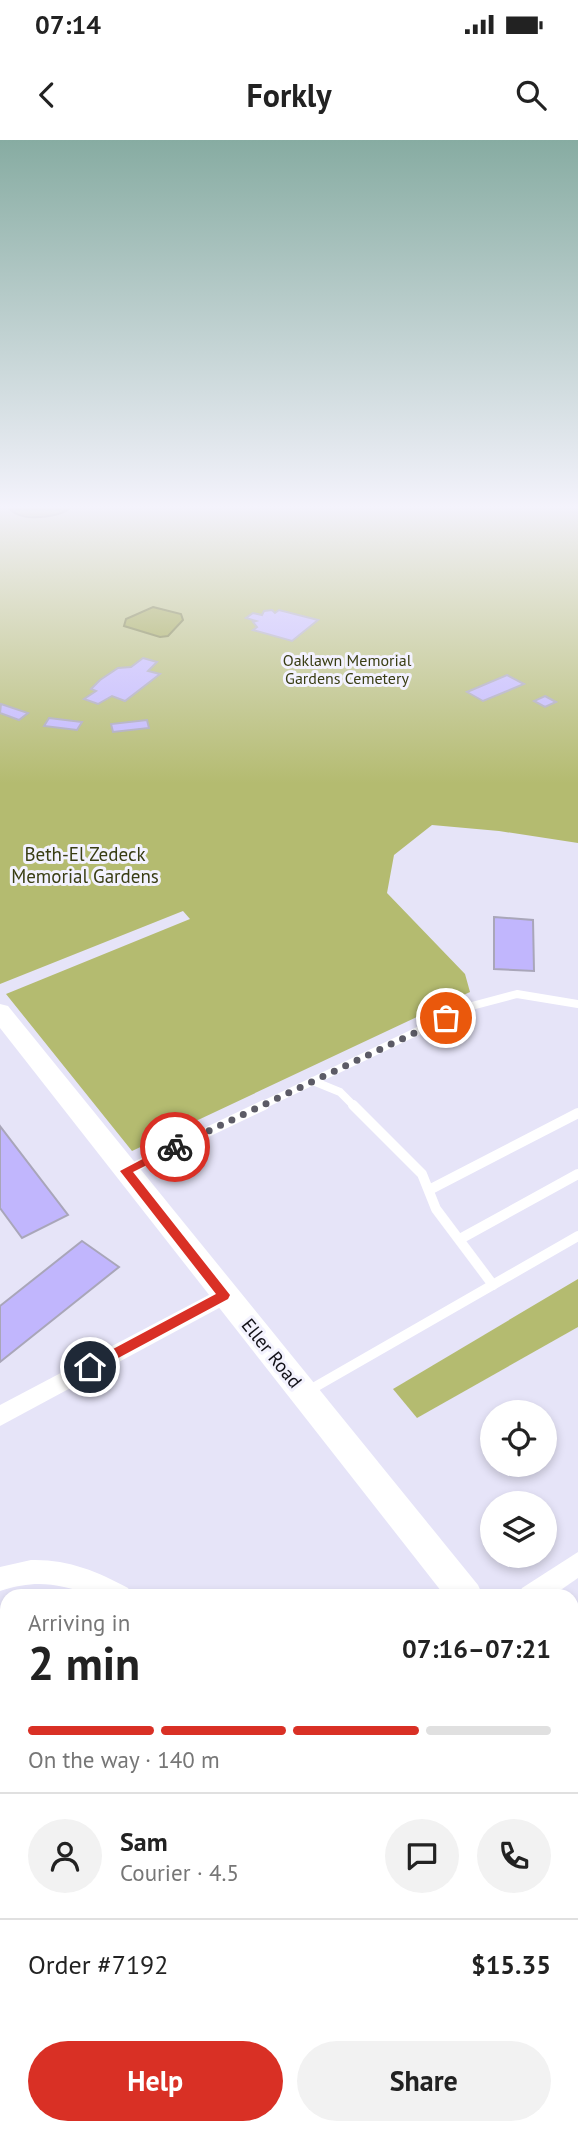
<!DOCTYPE html>
<meta charset="utf-8">
<style>
:root{--surface:#fff;--page:#f2f2f2;--text:#222;--muted:#767676;--line:#e0e0e0;--accent:#d93025}
body{margin:0;font-family:"PT Sans",sans-serif;background:var(--page);color:var(--text);height:100vh;display:flex;flex-direction:column;font-size:26px;white-space:nowrap}
*{box-sizing:border-box;margin:0}
p{font-size:23px;color:var(--muted)}
.icon{flex:none;width:38px;height:38px;fill:none;stroke:currentColor;stroke-width:2;stroke-linecap:round;stroke-linejoin:round}
.map{position:relative;flex:1;overflow:hidden}
.panel{position:absolute;left:0px;top:1449px;width:579px;height:546px;display:flex;flex-direction:column;background:var(--surface);border-radius:21px 21px 0 0;box-shadow:0 4px 10px #0003}
.panel>*{flex:none}
.controls{position:absolute;left:480px;top:1260px;display:grid;gap:14px}
.controls a{display:grid;place-items:center;width:77px;height:77px;border-radius:50%;background:var(--surface);box-shadow:0 4px 10px #0003;font-size:35px}
.pin{position:absolute;display:grid;place-items:center;width:60px;height:60px;color:#fff;margin:-30px;border:4px solid #fff;border-radius:50%;box-shadow:0 2px 7px #0007}
.courier{position:absolute;display:grid;place-items:center;width:70px;height:70px;margin:-35px;border:5px solid #d93025;border-radius:50%;background:#fff;color:#222;box-shadow:0 2px 9px #0007}
.headline em{font-style:normal;font-weight:600}
.headline div{display:flex;flex-direction:column-reverse}
.headline{display:flex;align-items:center;justify-content:space-between;height:119px;padding:0 28px}
h1{font-size:46px;font-weight:600;line-height:52px}
.bar{display:grid;grid-template-columns:repeat(4,1fr);gap:10px 7px;align-content:center;height:84px;padding:0 28px}
.bar i{height:9px;border-radius:5px;background:var(--line)}
.bar .current{background:var(--accent)}
.bar p{grid-column:span 4}
.line{display:flex;align-items:center;gap:18px;padding:0 28px;border-top:2px solid var(--line)}
.line div{flex:1}
.round{display:grid;place-items:center;flex:none;width:74px;height:74px;border-radius:37px;background:var(--page)}
.action{display:flex;gap:14px;margin-top:auto;padding:14px 28px}
.action a{flex:1;height:80px;border-radius:42px;background:var(--accent);color:#fff;font-size:28px;font-weight:600;line-height:80px;text-align:center}
.action a+a{background:var(--page);color:var(--text)}
.status{display:flex;justify-content:space-between;align-items:center;height:49px;padding:0 35px;background:var(--surface);direction:ltr}
.status svg{height:19px;fill:currentColor}
header{display:flex;justify-content:space-between;align-items:center;height:91px;padding:0 28px;background:var(--surface);font-size:32px;font-weight:600}
.map>svg:first-child{display:block}
.green{fill:#b4bb70}
.water{fill:#979f3a;stroke:#6f7430;stroke-width:2}
.building{fill:#c1b6fd;stroke:#a9a6b9;stroke-width:2}
.lines{fill:none;stroke-linecap:round;stroke-linejoin:round}
.lane-far1{stroke:#fff;stroke-width:8}
.lane{stroke:#fff;stroke-width:10}
.street{fill:#fff;fill-rule:evenodd}
.secondary{fill:#fff;fill-rule:evenodd}
.route{fill:#d93025}
.done{stroke:#5c5b66;stroke-width:7;stroke-dasharray:0 12.6}
.labels{text-anchor:middle;dominant-baseline:central;stroke-width:6;stroke-linejoin:round;paint-order:stroke}
.far-park-label{font-size:16px;fill:#393d13;stroke:#f3f2fe}
.park-label{font-size:19px;fill:#393d13;stroke:#f3f2fe}
.street-label{font-size:19px;fill:#121118;stroke:#f3f2fe}
</style>
<div class="status"><b>07:14</b><svg viewBox="0 0 49 12"><path d="M0 12V9h3v3zM5 12V6h3v6zM10 12V3h3v9zM15 12V0h3v12zM26 1h20v11H26zM47 4h2v5h-2z"/></svg></div>
<header><svg class="icon" aria-label="back" viewBox="0 0 24 24"><path d="M15 5l-7 7 7 7"/></svg>Forkly<svg class="icon" aria-label="search" viewBox="0 0 24 24"><circle cx="10" cy="10" r="6"/><path d="M15 15l6 6"/></svg></header>
<div class="map">
<svg width="578" height="1995" viewBox="0 0 578 1995">
<rect width="100%" height="100%" fill="#e6e4f8"/>
<!-- green -->
<g class="green">
<polygon points="0,365 578,365 578,703 499,691 432,685 394,715 387,753 465,834 470,852 132,1011 6,854 190,779 183,771 0,844"/>
<polygon points="578,1139 578,1187 417,1278 393,1249"/>
</g>
<!-- water -->
<g class="water">
<path d="M6,365H73C65,377 28,381 15,373C11,371 9,368 6,365Z"/>
<polygon points="153,467 181,474 183,480 168,496 160,497 124,486 126,479"/>
</g>
<!-- building -->
<g class="building">
<polygon points="272,470 275,473 279,470 318,480 292,501 253,490 257,487 253,482 256,481 246,478 253,473 262,475 264,471"/>
<polygon points="143,518 157,522 148,531 160,534 125,561 112,556 98,564 84,559 96,551 91,549 100,540 118,528 131,527"/>
<polygon points="507,535 524,544 483,561 467,552"/>
<polygon points="545,556 556,562 545,567 534,561"/>
<polygon points="1,564 28,573 19,580 0,573"/>
<polygon points="49,578 82,582 77,590 44,586"/>
<polygon points="147,580 149,588 113,592 111,584"/>
<polygon points="494,777 533,780 534,831 494,829"/>
<polygon points="0,986 68,1075 22,1098 0,1068"/>
<polygon points="82,1101 119,1127 0,1222 0,1166"/>
</g>
<g class="lines">
<!-- lane-far1 -->
<g class="lane-far1">
<polyline points="313,941 340,952 354,966"/>
<polyline points="261,966 468,867 517,854 578,864"/>
</g>
<!-- lane -->
<g class="lane">
<polyline points="353,965 422,1034 436,1069 493,1145"/>
<polyline points="126,1031 264,965"/>
<polyline points="429,1050 578,973"/>
<polyline points="460,1099 578,1034"/>
<polyline points="308,1251 578,1096"/>
</g>
<!-- street -->
<g class="street">
<polygon points="224,1147 232,1149 235,1155 232,1161 0,1286 0,1265"/>
<polygon points="578,1412 578,1438 552,1456 518,1456 522,1448"/>
<path d="M31,1420C67,1419 97,1431 128,1448L132,1456C120,1456 104,1459 93,1455C56,1444 38,1439 0,1451V1427Z"/>
<rect x="0" y="1860" width="7" height="30"/>
</g>
<!-- secondary -->
<g class="secondary">
<polygon points="0,864 8,866 478,1445 483,1456 445,1456 0,888"/>
<polygon points="572,1569 578,1571 578,1612 572,1610"/>
</g>
</g>
<!-- sky -->
<linearGradient id="sky" x2="0" y2="1"><stop stop-color="#87aca2"/><stop offset="0.57" stop-color="#f4f3fc"/><stop offset="1" stop-color="#f4f3fc" stop-opacity="0"/></linearGradient>
<rect width="578" height="644" fill="url(#sky)"/>
<!-- route -->
<polygon class="route" points="175,1002 181,1007 179,1009 133,1032 230,1155 228,1159 94,1231 85,1231 85,1224 216,1154 120,1031"/>
<g class="lines">
<!-- done -->
<polyline class="done" points="175,1007 446,878"/>
</g>
<g class="labels">
<!-- far-park labels -->
<g class="far-park-label">
<text x="347" y="520">Oaklawn Memorial<tspan x="347" dy="18">Gardens Cemetery</tspan></text>
</g>
<!-- park labels -->
<g class="park-label">
<text x="85" y="714">Beth-El Zedeck<tspan x="85" dy="22">Memorial Gardens</tspan></text>
</g>
<!-- street labels -->
<g class="street-label">
<text transform="translate(272 1213) rotate(51)">Eller Road</text>
</g>
</g>
</svg>
<div class="controls">
<a><svg class="icon" aria-label="locate" viewBox="0 0 24 24"><circle cx="12" cy="12" r="6"/><path d="M12 2v4M12 18v4M2 12h4M18 12h4"/></svg></a>
<a><svg class="icon" aria-label="layers" viewBox="0 0 24 24"><path d="M12 4l9 5-9 5-9-5zM3 14l9 5 9-5"/></svg></a>
</div>
<div class="pin" style="left:446px;top:878px;background:#ea580c"><svg class="icon" aria-label="bag" viewBox="0 0 24 24"><path d="M5 8h14l-1 12H6zM9 8a3 3 0 0 1 6 0"/></svg></div>
<div class="pin" style="left:90px;top:1227px;background:#1f2937"><svg class="icon" aria-label="home" viewBox="0 0 24 24"><path d="M3 11l9-7 9 7M6 9v11h12V9"/></svg></div>
<div class="courier" style="left:175px;top:1007px"><svg class="icon" aria-label="bike" viewBox="0 0 24 24"><circle cx="6" cy="16" r="4"/><circle cx="18" cy="16" r="4"/><path d="M6 16l4-8h5l3 8M10 8l3 8H6M13 5h3"/></svg></div>
<section class="panel">
<div class="headline"><div><h1>2 min</h1><p>Arriving in</p></div><em>07:16–07:21</em></div>
<div class="bar"><i class="current"></i><i class="current"></i><i class="current"></i><i></i><p>On the way · 140 m</p></div>
<div class="line" style="height:126px"><a class="round"><svg class="icon" aria-label="person" viewBox="0 0 24 24"><circle cx="12" cy="8" r="4"/><path d="M4 21q1-7 8-7t8 7"/></svg></a><div><b>Sam</b><p>Courier · 4.5</p></div><a class="round"><svg class="icon" aria-label="chat" viewBox="0 0 24 24"><path d="M4 5h16v11H9l-5 4z"/></svg></a><a class="round"><svg class="icon" aria-label="phone" viewBox="0 0 24 24"><path d="M5 4h4l2 5-3 2q2 4 5 5l2-3 5 2v4C11 20 4 13 5 4z"/></svg></a></div>
<div class="line" style="height:91px"><div>Order #7192</div><b>$15.35</b></div>
<div class="action"><a>Help</a><a>Share</a></div>
</section>
</div>
